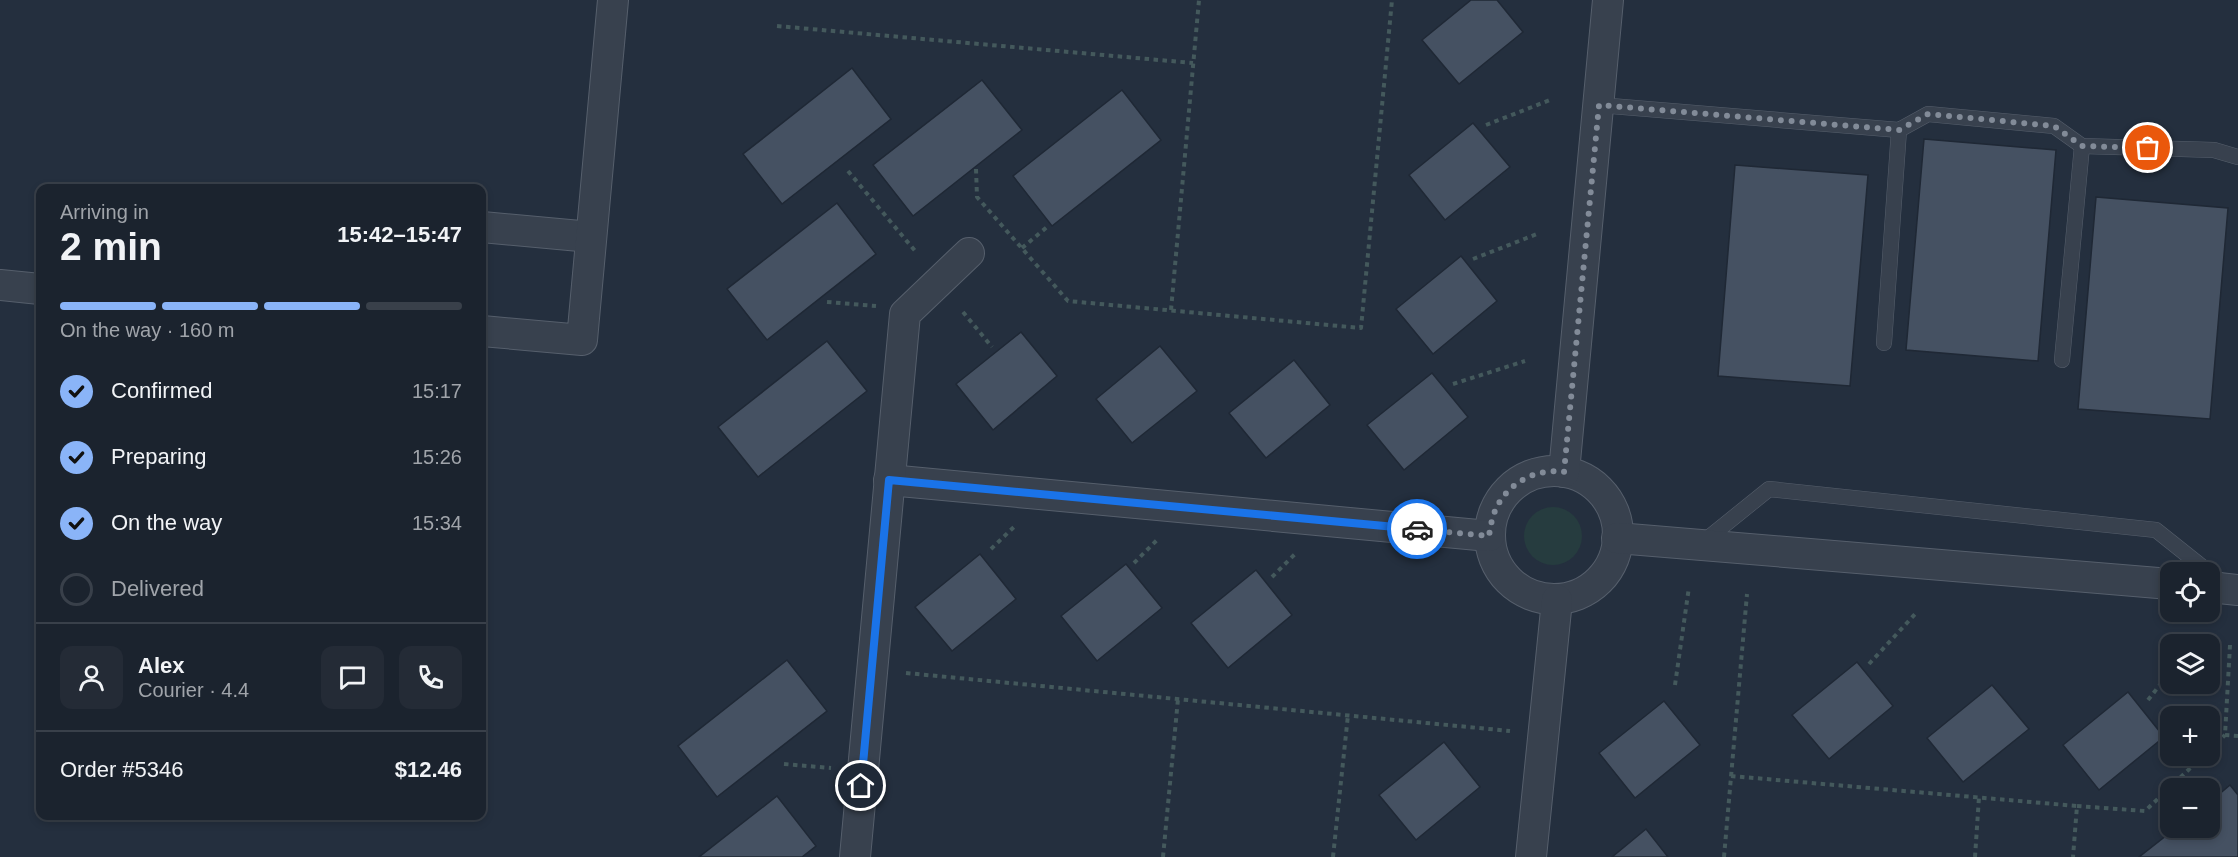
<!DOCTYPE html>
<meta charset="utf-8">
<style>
:root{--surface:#1b232e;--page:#242b36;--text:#f1f3f6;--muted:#a0a4aa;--line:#39404a;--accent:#8ab4f8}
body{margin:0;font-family:Helvetica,sans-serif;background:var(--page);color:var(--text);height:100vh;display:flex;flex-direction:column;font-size:22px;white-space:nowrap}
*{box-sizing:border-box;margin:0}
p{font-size:20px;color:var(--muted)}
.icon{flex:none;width:33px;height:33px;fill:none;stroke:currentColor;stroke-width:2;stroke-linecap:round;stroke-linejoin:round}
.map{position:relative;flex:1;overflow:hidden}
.details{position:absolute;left:36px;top:184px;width:450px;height:636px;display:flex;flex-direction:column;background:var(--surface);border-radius:12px;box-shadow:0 3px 9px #0003,0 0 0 2px var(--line)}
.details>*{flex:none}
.buttons{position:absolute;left:2160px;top:562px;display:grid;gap:12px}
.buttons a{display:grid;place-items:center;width:60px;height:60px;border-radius:12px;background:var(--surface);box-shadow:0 3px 9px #0003,0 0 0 2px var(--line);font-size:30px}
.pin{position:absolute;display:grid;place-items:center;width:51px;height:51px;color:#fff;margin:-26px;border:3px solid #fff;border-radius:50%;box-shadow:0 2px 6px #0007}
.courier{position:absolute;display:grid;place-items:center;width:60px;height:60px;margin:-30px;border:4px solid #1a73e8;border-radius:50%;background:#fff;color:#222;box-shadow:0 2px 8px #0007}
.headline em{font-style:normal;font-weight:700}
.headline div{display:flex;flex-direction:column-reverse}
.headline{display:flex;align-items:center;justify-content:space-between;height:102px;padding:0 24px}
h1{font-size:39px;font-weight:700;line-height:45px}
.bar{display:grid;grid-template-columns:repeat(4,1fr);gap:9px 6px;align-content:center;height:72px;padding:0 24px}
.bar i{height:8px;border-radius:4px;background:var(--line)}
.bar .current{background:var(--accent)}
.bar p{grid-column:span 4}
.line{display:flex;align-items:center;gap:15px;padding:0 24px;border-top:2px solid var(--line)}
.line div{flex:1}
.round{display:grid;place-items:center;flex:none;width:63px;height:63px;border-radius:12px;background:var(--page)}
ol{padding:0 24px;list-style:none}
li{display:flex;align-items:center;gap:18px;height:66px}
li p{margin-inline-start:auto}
li .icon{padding:6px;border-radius:50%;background:var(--accent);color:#111;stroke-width:4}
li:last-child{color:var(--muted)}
li i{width:33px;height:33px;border:3px solid var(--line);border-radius:50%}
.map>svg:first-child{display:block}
.green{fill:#263c3f}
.building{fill:#455162;stroke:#1f2835;stroke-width:1.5}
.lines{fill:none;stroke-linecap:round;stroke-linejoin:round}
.service-casing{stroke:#565f6c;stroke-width:16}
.minor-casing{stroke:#565f6c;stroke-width:32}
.path{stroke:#44595c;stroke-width:4;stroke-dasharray:4.5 4.5;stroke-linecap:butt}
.service{stroke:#38414e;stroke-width:15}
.minor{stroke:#38414e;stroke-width:30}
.done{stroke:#828b98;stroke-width:6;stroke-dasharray:0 10.8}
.route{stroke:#1a73e8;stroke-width:8}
</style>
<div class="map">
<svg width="2238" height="857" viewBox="0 0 2238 857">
<rect width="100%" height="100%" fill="#242f3e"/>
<!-- green -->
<circle class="green" cx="1553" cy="536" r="29"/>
<!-- building -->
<g class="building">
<polygon points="1471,0 1497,0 1523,32 1459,84 1422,40"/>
<polygon points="852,68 891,119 782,204 743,154"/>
<polygon points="982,80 1022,130 913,216 873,165"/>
<polygon points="1122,90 1161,140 1052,226 1013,176"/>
<polygon points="1473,123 1510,167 1445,220 1409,175"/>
<polygon points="1924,139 2056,150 2038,361 1906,350"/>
<polygon points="1735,165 1868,175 1850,386 1718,376"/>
<polygon points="2096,197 2228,208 2210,419 2078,409"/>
<polygon points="837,203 876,254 767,340 727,289"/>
<polygon points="1461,256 1497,301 1433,354 1396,309"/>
<polygon points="1021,332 1057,376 993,430 956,384"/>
<polygon points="827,341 867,391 758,477 718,427"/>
<polygon points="1160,346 1197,391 1132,443 1096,399"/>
<polygon points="1294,360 1330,405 1266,458 1229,413"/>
<polygon points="1432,373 1468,417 1404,470 1367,425"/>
<polygon points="980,554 1016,599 952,651 915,607"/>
<polygon points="1126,564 1162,608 1097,661 1061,616"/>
<polygon points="1256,570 1292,615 1228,668 1191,623"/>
<polygon points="787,660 827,711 717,797 678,746"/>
<polygon points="1857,662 1893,706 1829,759 1792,715"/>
<polygon points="1992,685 2029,729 1963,782 1927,738"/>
<polygon points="2128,692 2164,737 2099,790 2063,745"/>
<polygon points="1664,701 1700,745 1635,798 1599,753"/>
<polygon points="1444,742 1480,787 1416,840 1379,795"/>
<polygon points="2230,785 2238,795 2238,857 2139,857 2176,828 2210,828 2210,802"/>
<polygon points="777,796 816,846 802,857 699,857"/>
<polygon points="1646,829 1668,857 1612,857"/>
</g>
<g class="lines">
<!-- service casing -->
<g class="service-casing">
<g id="service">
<polyline points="1599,105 1899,130 1928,114 2054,126 2082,146 2214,150 2238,157"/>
<polyline points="1884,343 1899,130"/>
<polyline points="2062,360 2082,146"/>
<polyline points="1702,543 1769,489 2156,530 2225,585"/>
</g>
</g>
<!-- minor casing -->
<g class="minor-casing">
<g id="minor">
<polyline points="482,227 591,237"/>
<polyline points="0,285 40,289"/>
<polyline points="482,331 582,340 613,0"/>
<circle cx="1554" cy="535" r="64"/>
<polyline points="1564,472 1608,0"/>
<polyline points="889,480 1489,536"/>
<polyline points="1617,538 2170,584"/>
<polyline points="2210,587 2238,590"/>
<polyline points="855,857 905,314 969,253"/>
<polyline points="1531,857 1557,600"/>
</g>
</g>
<!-- path -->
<g class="path">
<polyline points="777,26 1193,63"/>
<polyline points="1486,125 1550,100"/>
<polyline points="976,169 977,197 1068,301 1361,328 1392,0"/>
<polyline points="848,171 916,252"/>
<polyline points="1022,248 1047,227"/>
<polyline points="1473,259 1537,234"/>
<polyline points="827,302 876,306"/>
<polyline points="1171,310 1199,0"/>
<polyline points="963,312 992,347"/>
<polyline points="1453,384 1525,361"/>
<polyline points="991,549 1016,525"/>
<polyline points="1134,563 1159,538"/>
<polyline points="1272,577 1297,552"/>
<polyline points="2191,645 2194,641"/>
<polyline points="2230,645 2225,735 2238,736"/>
<polyline points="1869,664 1917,612"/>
<polyline points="906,673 1510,731"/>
<polyline points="1675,685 1689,587"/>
<polyline points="2148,700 2170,672"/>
<polyline points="2210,750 2225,735"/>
<polyline points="784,764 831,768"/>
<polyline points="1731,776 2077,806 2073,857"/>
<polyline points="2077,806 2145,811 2203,756"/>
<polyline points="1163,857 1178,699"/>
<polyline points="1333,857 1348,715"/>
<polyline points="1724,857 1747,594"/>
<polyline points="1975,857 1979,797"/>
</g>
<!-- service -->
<use href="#service" class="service"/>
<!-- minor -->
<use href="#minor" class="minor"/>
</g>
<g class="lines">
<!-- done -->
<path class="done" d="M1417,529L1489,536C1490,529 1491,523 1493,517C1501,487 1534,467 1564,472L1599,105L1899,130L1928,114L2054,126L2082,146L2148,148"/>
<!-- route -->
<polyline class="route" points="861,786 889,480 1417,529"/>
</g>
</svg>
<div class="buttons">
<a><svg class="icon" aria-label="locate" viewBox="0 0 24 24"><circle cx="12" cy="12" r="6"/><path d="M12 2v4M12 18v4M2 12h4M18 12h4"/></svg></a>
<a><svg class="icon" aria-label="layers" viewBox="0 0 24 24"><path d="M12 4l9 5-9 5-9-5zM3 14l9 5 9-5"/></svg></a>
<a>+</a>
<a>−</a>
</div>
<div class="pin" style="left:2148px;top:148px;background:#ea580c"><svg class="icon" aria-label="bag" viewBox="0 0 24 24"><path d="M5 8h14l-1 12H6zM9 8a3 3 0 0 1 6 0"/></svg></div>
<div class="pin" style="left:861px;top:786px;background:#1f2937"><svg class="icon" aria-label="home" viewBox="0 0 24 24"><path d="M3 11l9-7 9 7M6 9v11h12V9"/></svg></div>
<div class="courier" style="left:1417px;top:529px"><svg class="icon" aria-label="car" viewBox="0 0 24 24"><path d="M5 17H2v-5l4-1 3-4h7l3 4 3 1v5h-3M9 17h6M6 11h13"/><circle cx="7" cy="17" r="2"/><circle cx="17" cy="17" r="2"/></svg></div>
<section class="details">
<div class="headline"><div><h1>2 min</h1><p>Arriving in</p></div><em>15:42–15:47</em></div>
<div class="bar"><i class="current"></i><i class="current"></i><i class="current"></i><i></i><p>On the way · 160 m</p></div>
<ol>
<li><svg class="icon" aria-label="check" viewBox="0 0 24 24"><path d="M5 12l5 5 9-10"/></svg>Confirmed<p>15:17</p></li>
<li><svg class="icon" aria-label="check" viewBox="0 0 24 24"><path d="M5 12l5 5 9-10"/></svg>Preparing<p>15:26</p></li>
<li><svg class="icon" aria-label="check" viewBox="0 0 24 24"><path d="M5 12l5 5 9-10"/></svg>On the way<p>15:34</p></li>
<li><i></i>Delivered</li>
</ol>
<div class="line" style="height:108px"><a class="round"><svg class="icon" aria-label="person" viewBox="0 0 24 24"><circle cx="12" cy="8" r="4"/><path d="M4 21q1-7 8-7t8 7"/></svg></a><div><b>Alex</b><p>Courier · 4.4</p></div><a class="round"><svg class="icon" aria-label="chat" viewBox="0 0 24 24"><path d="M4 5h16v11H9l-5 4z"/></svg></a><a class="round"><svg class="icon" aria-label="phone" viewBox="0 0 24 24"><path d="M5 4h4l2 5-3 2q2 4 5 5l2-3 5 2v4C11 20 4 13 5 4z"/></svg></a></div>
<div class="line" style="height:78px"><div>Order #5346</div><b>$12.46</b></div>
</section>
</div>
